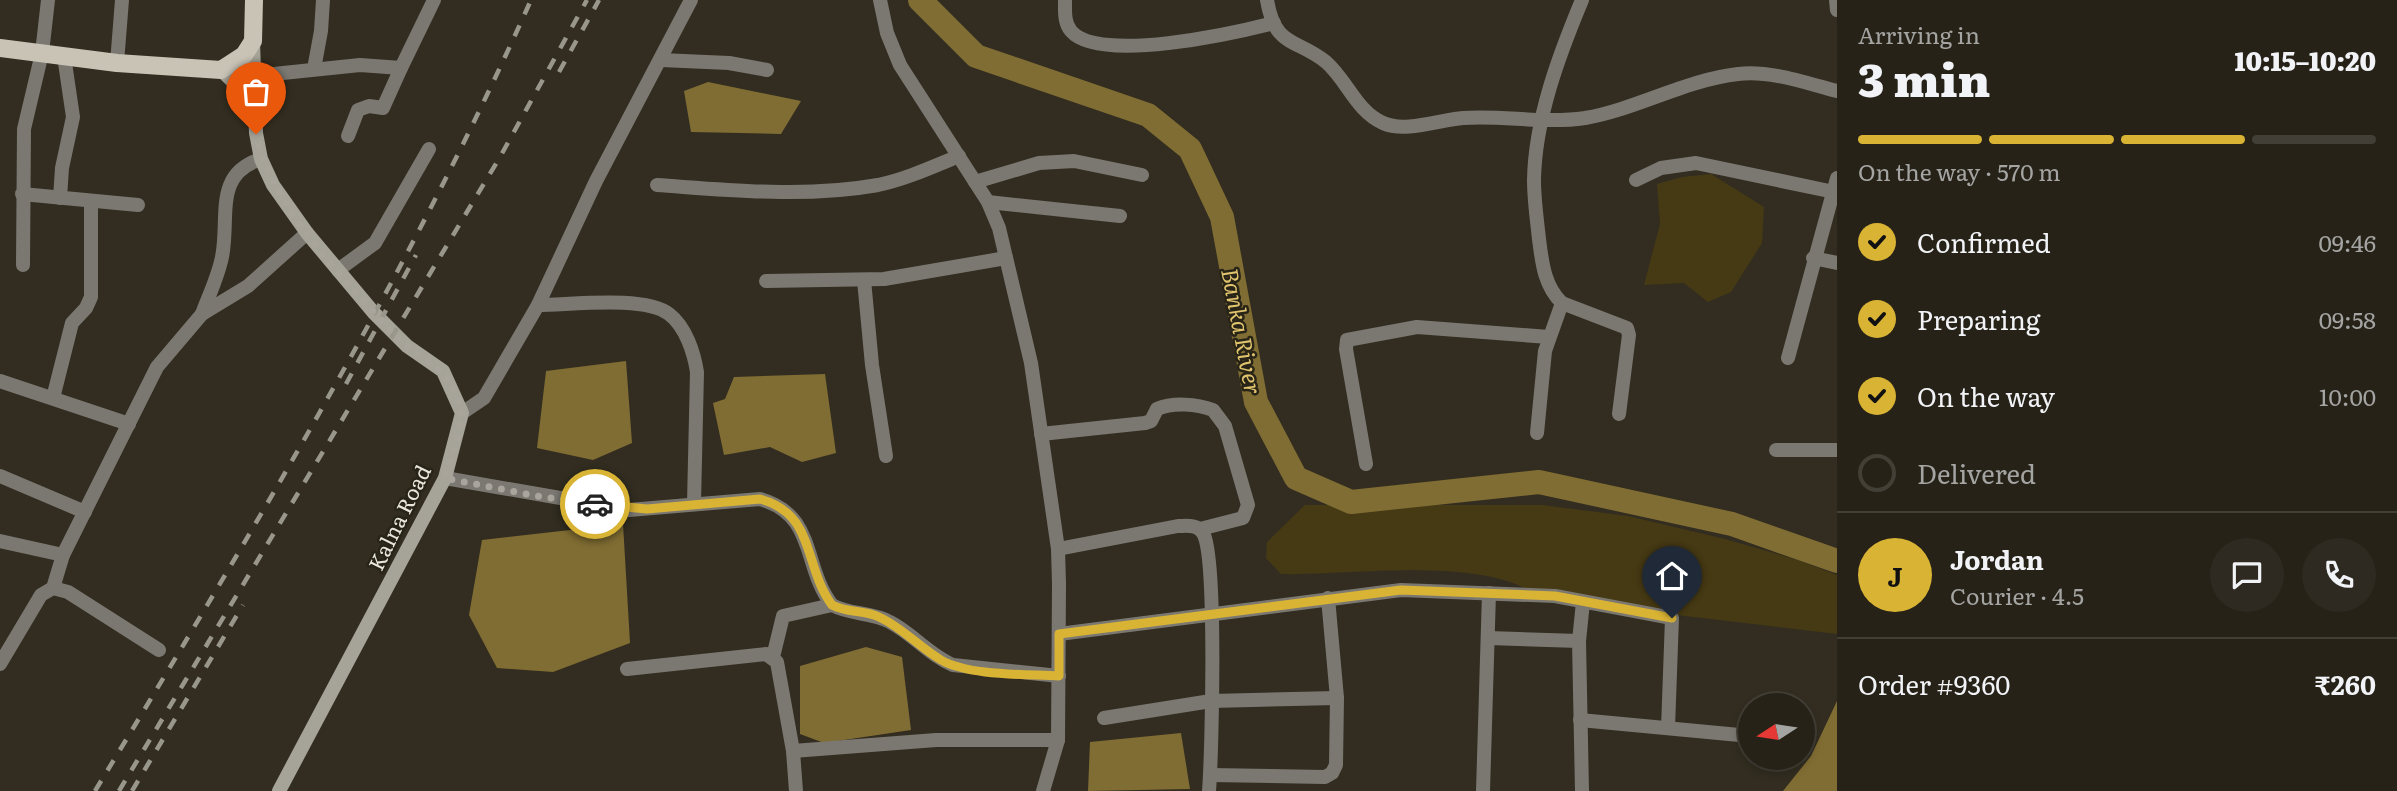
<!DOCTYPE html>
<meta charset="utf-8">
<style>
:root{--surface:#262218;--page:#2e2a21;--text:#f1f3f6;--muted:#a4a4a2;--line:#423f37;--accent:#d9b334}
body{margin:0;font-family:Literata,serif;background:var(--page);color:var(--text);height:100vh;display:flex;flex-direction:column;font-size:26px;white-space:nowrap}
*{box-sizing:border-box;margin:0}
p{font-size:23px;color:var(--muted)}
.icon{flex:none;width:38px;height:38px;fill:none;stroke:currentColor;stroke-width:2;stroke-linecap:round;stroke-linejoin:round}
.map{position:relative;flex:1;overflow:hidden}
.side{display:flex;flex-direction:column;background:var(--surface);width:560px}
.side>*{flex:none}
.needle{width:46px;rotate:258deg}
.buttons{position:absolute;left:1738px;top:693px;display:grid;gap:14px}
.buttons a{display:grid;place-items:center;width:77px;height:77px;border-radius:50%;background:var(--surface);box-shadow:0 4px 10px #0003,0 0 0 2px var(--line);font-size:35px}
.pin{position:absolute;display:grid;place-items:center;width:60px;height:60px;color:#fff;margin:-72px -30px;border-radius:50% 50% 50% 0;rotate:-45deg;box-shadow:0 0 7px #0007}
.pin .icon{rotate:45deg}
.courier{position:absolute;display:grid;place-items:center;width:70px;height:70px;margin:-35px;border:5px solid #d9b334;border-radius:50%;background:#fff;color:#222;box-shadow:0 2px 9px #0007}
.head em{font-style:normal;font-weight:800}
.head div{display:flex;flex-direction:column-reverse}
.head{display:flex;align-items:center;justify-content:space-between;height:119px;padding:0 21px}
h1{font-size:46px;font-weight:800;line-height:52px}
.bar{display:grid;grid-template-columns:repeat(4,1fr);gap:10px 7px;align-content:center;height:84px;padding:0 21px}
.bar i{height:9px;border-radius:5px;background:var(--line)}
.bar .selected{background:var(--accent)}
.bar p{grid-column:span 4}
.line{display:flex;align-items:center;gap:18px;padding:0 21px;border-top:2px solid var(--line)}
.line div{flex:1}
.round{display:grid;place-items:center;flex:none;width:74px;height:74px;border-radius:37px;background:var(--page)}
ol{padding:0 21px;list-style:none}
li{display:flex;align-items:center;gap:21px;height:77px}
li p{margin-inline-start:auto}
li .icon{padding:7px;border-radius:50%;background:var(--accent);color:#111;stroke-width:4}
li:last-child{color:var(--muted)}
li i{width:38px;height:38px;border:4px solid var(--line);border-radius:50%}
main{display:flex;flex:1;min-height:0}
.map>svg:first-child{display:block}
.green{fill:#463a14}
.water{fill:#806d33}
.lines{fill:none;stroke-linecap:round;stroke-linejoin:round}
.river{stroke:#806d33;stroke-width:24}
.street{stroke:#7b7872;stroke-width:14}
.secondary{stroke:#a6a398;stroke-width:14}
.primary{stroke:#c8c3b5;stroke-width:18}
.rail{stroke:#99968b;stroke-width:4.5;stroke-dasharray:12 12;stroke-linecap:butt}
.done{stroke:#a9a59c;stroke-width:7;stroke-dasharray:0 12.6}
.route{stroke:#d9b334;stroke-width:9}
.labels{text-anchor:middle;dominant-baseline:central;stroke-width:5;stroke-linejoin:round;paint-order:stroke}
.street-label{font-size:21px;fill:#e9e6de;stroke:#282417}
.water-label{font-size:23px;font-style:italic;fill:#e1c46e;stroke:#282417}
</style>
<main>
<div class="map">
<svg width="1837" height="791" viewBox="0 0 1837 791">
<rect width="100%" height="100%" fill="#322d20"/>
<!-- green -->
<g class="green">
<polygon points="1711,174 1764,207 1762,243 1731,292 1708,302 1684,283 1644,285 1660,224 1657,184 1682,177"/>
<path d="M1305,505H1542L1628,516L1725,539L1798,560L1837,575V634L1542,599C1488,554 1350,576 1281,574L1266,558L1267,542Z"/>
</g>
<!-- water -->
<g class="water">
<polygon points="708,82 801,101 781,134 691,132 684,91"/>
<polygon points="626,361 632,443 593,460 537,448 546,371"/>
<polygon points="825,374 836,453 802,462 770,447 724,455 713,403 725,399 734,377"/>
<polygon points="623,524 630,643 553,672 497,668 469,615 482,540"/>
<polygon points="866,647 902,657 911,730 824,743 800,734 800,666"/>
<polygon points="1837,701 1837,791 1783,791 1811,756"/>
<polygon points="1181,733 1190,789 1088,791 1090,742"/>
</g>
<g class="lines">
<!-- river -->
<polyline class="river" points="920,0 976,56 1148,115 1190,149 1222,217 1256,402 1296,478 1351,502 1539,482 1732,524 1837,561"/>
<!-- street -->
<g class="street">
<polyline points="880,0 887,33 900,65 988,202 999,228 1031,363 1058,549 1059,584 1058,740 1043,791"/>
<path d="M1065,0C1065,11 1064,23 1071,31C1099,64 1235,33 1274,23"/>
<path d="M1267,0C1275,48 1296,38 1326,62C1347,80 1356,111 1383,123C1405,133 1439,120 1463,118C1503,115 1544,124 1585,118C1637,109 1685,80 1738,74C1770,70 1806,83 1837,91"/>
<path d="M1582,0C1559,55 1535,119 1534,180C1534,200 1537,220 1539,239C1542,262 1544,286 1562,303L1627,328L1629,335L1619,414"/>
<polyline points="1836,0 1837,10"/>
<polyline points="661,60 729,63 767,70"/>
<polyline points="117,63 122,0"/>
<polyline points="314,69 321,31 323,0"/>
<polyline points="254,76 360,65 401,68 434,0"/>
<polyline points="348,136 358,110 369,106 383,108 401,68"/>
<polyline points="1636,180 1661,168 1696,163 1834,192"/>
<polyline points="975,182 1039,163 1074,161 1142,175"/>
<path d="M657,185C730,190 805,198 878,185C906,179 932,167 959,156"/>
<polyline points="22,194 138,205"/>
<polyline points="60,198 62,168 73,117 64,56"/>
<polyline points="988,202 1120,216"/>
<polyline points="1813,258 1837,263"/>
<polyline points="23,265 24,129 42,53 48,0"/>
<polyline points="338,270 375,243 429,149"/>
<polyline points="864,280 872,365 886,456"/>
<polyline points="766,281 884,279 1006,258"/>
<path d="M538,305C570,305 644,295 669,314C686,327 694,353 697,372L694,503"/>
<path d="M202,314C209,295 218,277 222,257C230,217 213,174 261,159"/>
<polyline points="1788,358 1837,178"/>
<polyline points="0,381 129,424"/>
<polyline points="53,398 72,323 86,308 91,297 91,201"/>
<polyline points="462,413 484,398 538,305 596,181 691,0"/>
<polyline points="1537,433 1545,351 1562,303"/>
<path d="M1041,434L1145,423L1151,421L1157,409C1173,402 1197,404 1213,410L1225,426L1248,505L1243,518L1200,529"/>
<polyline points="1776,450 1837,450"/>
<polyline points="1366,464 1346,349 1347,340 1417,327 1549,337"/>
<polyline points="0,476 85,512"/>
<path d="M445,478L629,510L760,499C817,515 802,566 832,605C850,615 872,612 890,622C913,634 929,655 953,665L1059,676"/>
<polyline points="0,541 63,555"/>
<path d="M1058,549L1178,526C1187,526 1197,524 1203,533C1217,556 1212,753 1209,791"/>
<polyline points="53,588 63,555 157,367 202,314 248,286 307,233"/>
<polyline points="1059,634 1401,590 1555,596 1672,618 1668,728"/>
<polyline points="1488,638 1579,641"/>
<polyline points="773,657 783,616 832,605"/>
<polyline points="0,664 41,595 53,588 68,592 159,650"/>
<polyline points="627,669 766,654 777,662 793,751 796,791"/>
<polyline points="1104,718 1211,701 1337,698"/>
<polyline points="1580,720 1750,736"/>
<polyline points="793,751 936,740 1058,740"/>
<polyline points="1210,775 1325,777 1332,773 1336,765 1337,698 1328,598"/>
<polyline points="1483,791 1489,593"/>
<polyline points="1582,791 1579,641 1583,602"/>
</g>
<!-- secondary -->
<g class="secondary">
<polyline points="253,41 256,133 261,159 273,185 307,233 374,313 407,346 443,371 462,413 445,478 279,791"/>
<polyline points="221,70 254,102"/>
</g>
<!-- primary -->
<polyline class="primary" points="0,48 117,63 221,70 244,55 253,41 254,0"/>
<!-- rail -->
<g class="rail">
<polyline points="559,72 599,0"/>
<polyline points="346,384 416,255"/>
<path d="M95,791C251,534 408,275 531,0"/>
<polyline points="119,791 500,157 587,0"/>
<polyline points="132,791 243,605"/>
</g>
</g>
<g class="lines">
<!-- done -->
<path class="done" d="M256,134C271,206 346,283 397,337C423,363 454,369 461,411C464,426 449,462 444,478L537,496L595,504"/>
<!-- route -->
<path class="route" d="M595,504L647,509L760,499C816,514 803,566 832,605C847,613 865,610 879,617C903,628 919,647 941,660C969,676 1026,674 1059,676V634L1401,590L1555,596L1672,618"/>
</g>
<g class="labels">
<!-- street labels -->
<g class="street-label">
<text transform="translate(398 517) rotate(-64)">Kalna Road</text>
</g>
<!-- water labels -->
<g class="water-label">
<text transform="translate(1243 331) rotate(79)">Banka River</text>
</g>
</g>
</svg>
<div class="buttons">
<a><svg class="needle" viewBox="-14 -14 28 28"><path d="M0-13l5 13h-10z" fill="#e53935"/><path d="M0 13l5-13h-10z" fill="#a4a4a2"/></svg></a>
</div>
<div class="pin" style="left:256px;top:134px;background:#ea580c"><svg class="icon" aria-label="bag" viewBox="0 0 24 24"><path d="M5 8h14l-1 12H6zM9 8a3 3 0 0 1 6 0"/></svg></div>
<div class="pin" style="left:1672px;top:618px;background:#1f2937"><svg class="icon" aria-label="home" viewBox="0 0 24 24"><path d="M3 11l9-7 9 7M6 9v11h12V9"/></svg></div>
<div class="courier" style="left:595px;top:504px"><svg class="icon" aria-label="car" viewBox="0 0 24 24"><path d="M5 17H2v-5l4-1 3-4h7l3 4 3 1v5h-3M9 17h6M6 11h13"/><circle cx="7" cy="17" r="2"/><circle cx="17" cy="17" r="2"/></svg></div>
</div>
<section class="side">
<div class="head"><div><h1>3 min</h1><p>Arriving in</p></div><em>10:15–10:20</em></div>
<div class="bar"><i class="selected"></i><i class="selected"></i><i class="selected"></i><i></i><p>On the way · 570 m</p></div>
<ol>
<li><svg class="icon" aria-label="check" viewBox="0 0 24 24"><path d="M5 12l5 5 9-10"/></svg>Confirmed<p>09:46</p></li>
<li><svg class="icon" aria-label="check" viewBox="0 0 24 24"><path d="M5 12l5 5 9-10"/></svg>Preparing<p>09:58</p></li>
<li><svg class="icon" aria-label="check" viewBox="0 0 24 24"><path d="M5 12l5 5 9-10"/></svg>On the way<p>10:00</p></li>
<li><i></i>Delivered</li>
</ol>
<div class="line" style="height:126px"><b class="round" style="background:var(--accent);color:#111">J</b><div><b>Jordan</b><p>Courier · 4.5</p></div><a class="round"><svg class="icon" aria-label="chat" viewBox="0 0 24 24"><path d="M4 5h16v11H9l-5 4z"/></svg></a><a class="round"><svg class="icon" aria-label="phone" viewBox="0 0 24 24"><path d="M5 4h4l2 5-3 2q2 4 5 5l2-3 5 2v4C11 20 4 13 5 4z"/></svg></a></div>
<div class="line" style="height:91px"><div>Order #9360</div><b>₹260</b></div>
</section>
</main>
